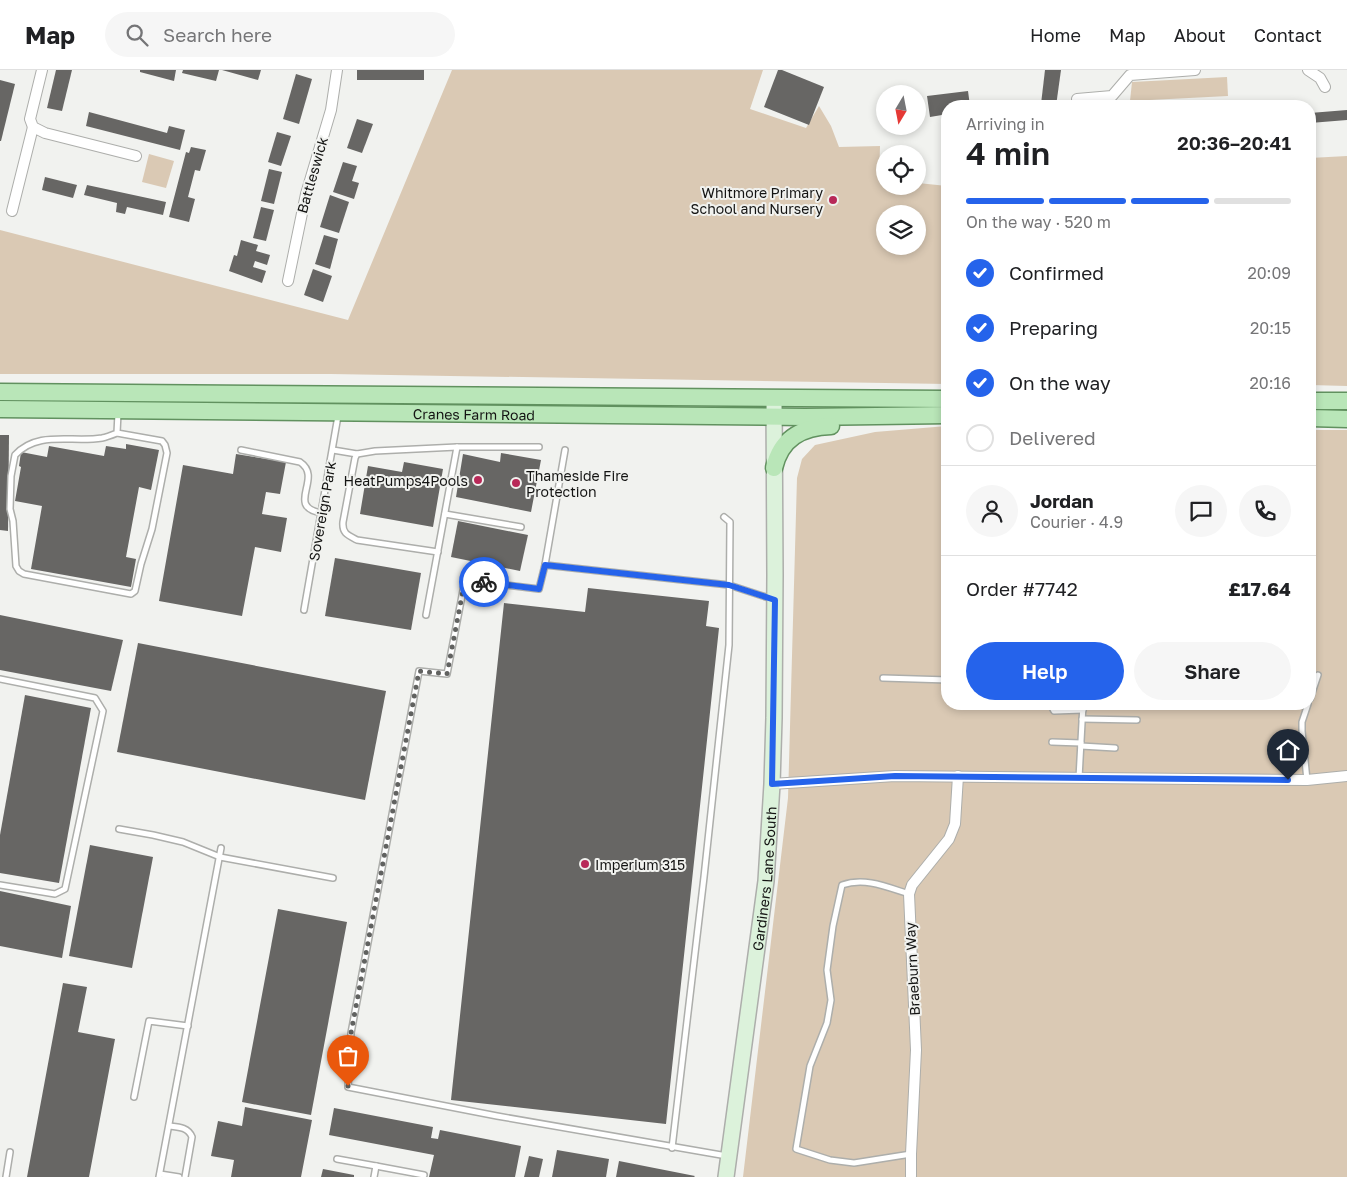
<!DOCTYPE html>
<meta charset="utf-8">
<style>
:root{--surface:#fff;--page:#f6f6f6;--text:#202124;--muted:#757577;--line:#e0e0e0;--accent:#2563eb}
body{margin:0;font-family:"Golos Text",sans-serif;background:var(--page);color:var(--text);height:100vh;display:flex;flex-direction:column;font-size:19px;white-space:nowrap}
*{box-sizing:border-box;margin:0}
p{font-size:16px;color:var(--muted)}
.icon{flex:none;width:28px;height:28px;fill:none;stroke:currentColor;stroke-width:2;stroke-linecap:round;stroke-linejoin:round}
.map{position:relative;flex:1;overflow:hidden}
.side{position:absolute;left:941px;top:30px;width:375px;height:610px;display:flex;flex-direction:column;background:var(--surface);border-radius:20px;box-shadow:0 2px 8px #0003}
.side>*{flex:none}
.needle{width:32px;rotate:190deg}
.tools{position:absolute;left:876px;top:15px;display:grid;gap:10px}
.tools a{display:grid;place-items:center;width:50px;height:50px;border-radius:50%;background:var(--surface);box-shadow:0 2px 8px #0003;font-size:25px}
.pin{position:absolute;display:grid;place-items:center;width:42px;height:42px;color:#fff;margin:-51px -21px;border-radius:50% 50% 50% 0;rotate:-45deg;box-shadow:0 0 5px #0007}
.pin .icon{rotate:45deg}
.courier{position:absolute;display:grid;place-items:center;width:50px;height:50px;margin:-25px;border:4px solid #2563eb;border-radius:50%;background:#fff;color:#222;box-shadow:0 1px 6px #0007}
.summary em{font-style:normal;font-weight:600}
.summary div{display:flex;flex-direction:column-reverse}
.summary{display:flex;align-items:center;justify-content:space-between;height:85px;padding:0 25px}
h1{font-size:32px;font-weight:600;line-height:38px}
.bar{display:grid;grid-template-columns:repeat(4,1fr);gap:8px 5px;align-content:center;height:60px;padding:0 25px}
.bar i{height:6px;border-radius:4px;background:var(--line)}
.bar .active{background:var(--accent)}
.bar p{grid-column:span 4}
.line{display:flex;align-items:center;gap:12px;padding:0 25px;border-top:1px solid var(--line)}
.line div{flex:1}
.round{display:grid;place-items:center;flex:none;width:52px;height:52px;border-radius:26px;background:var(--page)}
ol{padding:0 25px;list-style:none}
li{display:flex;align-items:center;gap:15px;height:55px}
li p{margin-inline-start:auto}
li .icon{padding:5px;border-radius:50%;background:var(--accent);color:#fff;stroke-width:4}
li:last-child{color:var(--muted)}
li i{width:28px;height:28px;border:2px solid var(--line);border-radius:50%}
.primary-button{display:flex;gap:10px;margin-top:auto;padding:10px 25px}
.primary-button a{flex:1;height:58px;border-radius:30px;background:var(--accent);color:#fff;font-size:20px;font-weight:600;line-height:58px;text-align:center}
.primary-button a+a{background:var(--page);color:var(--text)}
header{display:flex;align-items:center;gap:30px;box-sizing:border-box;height:70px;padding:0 25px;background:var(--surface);border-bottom:1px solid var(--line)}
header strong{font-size:24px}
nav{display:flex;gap:28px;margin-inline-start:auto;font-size:18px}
.search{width:350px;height:45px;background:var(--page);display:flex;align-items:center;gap:12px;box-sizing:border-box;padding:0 18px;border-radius:28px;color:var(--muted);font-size:19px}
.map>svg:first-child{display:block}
.green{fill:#dac9b4;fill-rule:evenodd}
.building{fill:#676664}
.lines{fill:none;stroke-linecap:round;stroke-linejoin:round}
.lane-casing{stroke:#adaeab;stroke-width:8}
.street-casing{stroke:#adaeab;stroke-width:12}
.secondary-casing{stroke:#adaeab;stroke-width:18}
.primary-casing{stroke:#61915f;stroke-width:19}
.lane{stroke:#fff;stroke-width:5}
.street{stroke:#fff;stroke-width:10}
.secondary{stroke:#dcf2db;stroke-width:15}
.primary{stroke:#b9e6b8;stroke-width:16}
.done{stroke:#616260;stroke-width:5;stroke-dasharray:0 9}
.route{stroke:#2563eb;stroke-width:6}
.poi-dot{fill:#b82958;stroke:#f1f2ef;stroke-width:2}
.labels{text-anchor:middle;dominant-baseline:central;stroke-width:4;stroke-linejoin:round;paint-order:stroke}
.street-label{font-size:14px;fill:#141413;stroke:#f1f2ef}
.poi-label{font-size:14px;fill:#141413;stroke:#f1f2ef;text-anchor:end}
</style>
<header>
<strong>Map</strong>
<div class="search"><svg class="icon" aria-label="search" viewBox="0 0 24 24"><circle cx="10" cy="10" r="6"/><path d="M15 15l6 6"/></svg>Search here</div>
<nav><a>Home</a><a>Map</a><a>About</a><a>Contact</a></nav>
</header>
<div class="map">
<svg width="1347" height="1107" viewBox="0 0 1347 1107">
<rect width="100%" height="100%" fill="#f1f2ef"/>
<!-- green -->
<g class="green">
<path d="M452,0H763L750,39L806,58L819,36L831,56L839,77L880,76L879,108L885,109V116H918V113L947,116V314L331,304H0V160L348,250ZM885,144H918V176H885Z"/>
<polygon points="1227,7 1228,26 1130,31 1132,12"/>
<polygon points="149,84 174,91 166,118 142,112"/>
<polygon points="1347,86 1347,316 1310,315 1310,88"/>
<polygon points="947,356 948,634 1310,634 1310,360 1347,360 1347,1107 743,1107 788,728 797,408 802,389 815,375 875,362"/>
</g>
<!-- building -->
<g class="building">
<polygon points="56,0 72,0 62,41 47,38"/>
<polygon points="140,0 176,0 174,11 140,2"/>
<polygon points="183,0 219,0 216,11 182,3"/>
<polygon points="222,0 261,0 258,10"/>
<rect x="357" y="0" width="67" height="10"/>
<polygon points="778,0 782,0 824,17 809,55 764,37"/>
<polygon points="1045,0 1061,0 1056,36 1041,34"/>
<polygon points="296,4 312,9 299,54 283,49"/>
<polygon points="0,10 15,14 1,71 0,71"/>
<polygon points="968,21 970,36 948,36 948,44 930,47 927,26"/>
<polygon points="1347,40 1347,50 1310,53 1310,43"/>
<polygon points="89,42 167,63 169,56 185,60 180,80 86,56"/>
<polygon points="357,49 373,54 362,83 347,78"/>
<polygon points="277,62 291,66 281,96 268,92"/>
<polygon points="191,77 206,80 200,101 195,100 188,127 195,129 189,152 169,147 186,82 189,83"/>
<polygon points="343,92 357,96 352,111 359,113 354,129 333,122"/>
<polygon points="269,99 282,102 274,134 261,131"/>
<polygon points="45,107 77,115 73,128 42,120"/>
<polygon points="87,115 166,132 163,145 127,137 125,144 116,142 117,133 84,125"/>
<polygon points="330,125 349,132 339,163 320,157"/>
<polygon points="261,137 274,140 266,171 253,168"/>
<polygon points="324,165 338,169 330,199 315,194"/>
<polygon points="241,170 258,175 256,181 270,185 267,195 255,191 253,197 266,201 262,213 229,201 234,185 237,186"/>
<polygon points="313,199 332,206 323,232 304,225"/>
<polygon points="0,365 9,365 8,461 0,460"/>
<polygon points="126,374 159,380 151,420 139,417 126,487 136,489 131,517 31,499 42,436 15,431 21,397 19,396 21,382 47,387 49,376 104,386 106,376 126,379"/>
<polygon points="501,383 541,390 531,442 456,427 463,384 500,392"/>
<polygon points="236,384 286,392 280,424 266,422 262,444 287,448 281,482 255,477 242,546 159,531 183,395 233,404"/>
<polygon points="404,392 443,399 433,457 360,444 368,396 402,402"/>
<polygon points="458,451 528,465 520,501 451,487"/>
<polygon points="335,488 421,503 411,560 325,546"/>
<polygon points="588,518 709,531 706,556 719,558 666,1054 451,1030 504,533 585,542"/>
<polygon points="0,545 123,570 111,621 0,600"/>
<polygon points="138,573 386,621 365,730 117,682"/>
<polygon points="25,625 91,638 59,813 0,803 0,765"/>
<polygon points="90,775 153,787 132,898 69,886"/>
<polygon points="0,821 71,836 62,888 0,876"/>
<polygon points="278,839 347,852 311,1045 242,1032"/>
<polygon points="63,913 87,917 78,962 115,969 89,1107 27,1107"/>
<polygon points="245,1037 312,1050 301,1107 231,1107 234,1090 211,1086 218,1051 242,1056"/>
<polygon points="334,1038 433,1057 431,1068 438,1069 440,1060 521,1076 515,1107 429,1107 434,1085 329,1065"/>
<polygon points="557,1080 609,1089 606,1107 552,1107"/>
<polygon points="529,1086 543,1089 539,1107 524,1107"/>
<polygon points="619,1091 695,1106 694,1107 616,1107"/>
<polygon points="323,1099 354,1105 354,1107 321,1107"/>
</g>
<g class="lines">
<!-- lane casing -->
<g class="lane-casing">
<g id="lane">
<path d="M117,363C112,365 107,367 102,368C72,373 38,360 15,385L11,406L10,439L13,451L16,496L19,501L24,504L131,524L135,521L141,494L152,459L167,383L165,375L162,371L117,363L118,343"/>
<path d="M241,380L300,392C324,408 284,437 322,443"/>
<polyline points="333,380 357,384"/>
<polyline points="445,444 521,457"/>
<path d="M438,482L357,470C347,465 342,463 343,452L355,388L357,384L375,381L457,377H539"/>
<polyline points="545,495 565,380"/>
<polyline points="304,540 338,346"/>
<polyline points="426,545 457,377"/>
<polyline points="883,608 948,610"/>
<polyline points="0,609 95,628 103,641 65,819 55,824 0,815"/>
<polyline points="1310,629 1318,605"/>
<polyline points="1050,634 1054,641 1083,640"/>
<polyline points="1082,649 1137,650"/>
<polyline points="1052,672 1081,673"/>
<polyline points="1081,676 1115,678"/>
<polyline points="1079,708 1083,634"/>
<polyline points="1307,710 1302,661 1302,652 1308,634"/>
<polyline points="119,759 153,765 183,772 220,787 333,808"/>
<path d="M909,824C887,817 865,807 842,815L833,856L827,900L831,930L827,953L810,996L796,1079L830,1090L854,1093L911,1084"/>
<polyline points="134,1027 149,951 188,956"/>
<path d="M169,1056C178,1057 188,1057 192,1067L185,1107"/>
<polyline points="672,1078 704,807 729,575 730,452 724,447"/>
<polyline points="727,1086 497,1046 348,1017 351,963 419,601 447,604 465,510 539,519 545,495 729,515 772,529"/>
<polyline points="337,1089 376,1096"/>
<polyline points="160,1104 179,1107"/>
<polyline points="6,1107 10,1082"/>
<polyline points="159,1107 221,778"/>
<polyline points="374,1107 376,1096 424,1105"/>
</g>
</g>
<!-- street casing -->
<g class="street-casing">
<g id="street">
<polyline points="42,0 30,49 33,57 45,63 136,86"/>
<polyline points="1308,0 1320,8 1325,17"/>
<polyline points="1077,29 1112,26 1130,5 1195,0"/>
<polyline points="12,141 33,57"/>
<polyline points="288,211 306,124 331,40 337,0"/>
<polyline points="772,714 895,706 1307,710 1347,706"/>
<polyline points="911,1106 911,1084 916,980 909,824 912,815 949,769 955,754 958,706"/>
</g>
</g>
<!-- secondary casing -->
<g class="secondary-casing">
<g id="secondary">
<path id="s1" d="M726,1107L766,811L772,714L774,648L775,505L774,329"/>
</g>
</g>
<!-- primary casing -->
<g class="primary-casing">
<g id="primary">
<polyline points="0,322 948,329"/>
<polyline points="1310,331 1347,331"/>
<path id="s2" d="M0,339L805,347L948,345"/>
<polyline points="1310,348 1347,349"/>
<path d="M774,398C781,368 802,357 831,356"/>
</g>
</g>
<!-- lane -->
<use href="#lane" class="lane"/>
<!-- street -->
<use href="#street" class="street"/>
<!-- secondary -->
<use href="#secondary" class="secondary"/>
<!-- primary -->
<use href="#primary" class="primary"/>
</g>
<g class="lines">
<!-- done -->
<polyline class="done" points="348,1016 351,963 419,601 447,604 465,510 484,512"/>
<!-- route -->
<polyline class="route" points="484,512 539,519 545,495 729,515 775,530 772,714 895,706 1288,710"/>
</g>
<!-- markers -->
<g class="poi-dot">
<circle cx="833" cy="130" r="5"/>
<circle cx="478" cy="410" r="5"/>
<circle cx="516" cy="413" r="5"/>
<circle cx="585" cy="794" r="5"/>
</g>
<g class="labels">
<!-- street labels -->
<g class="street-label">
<text transform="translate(312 105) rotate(-74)">Battleswick</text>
<text stroke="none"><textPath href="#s2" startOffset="474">Cranes Farm Road</textPath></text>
<text transform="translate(322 441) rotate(-80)">Sovereign Park</text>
<text stroke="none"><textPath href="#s1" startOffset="301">Gardiners Lane South</textPath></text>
<text transform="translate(912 899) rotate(-93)">Braeburn Way</text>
</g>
<!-- poi labels -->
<g class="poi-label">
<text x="823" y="122">Whitmore Primary<tspan x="823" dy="16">School and Nursery</tspan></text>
<text x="526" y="405" text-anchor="start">Thameside Fire<tspan x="526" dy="16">Protection</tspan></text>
<text x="468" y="410">HeatPumps4Pools</text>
<text x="595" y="794" text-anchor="start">Imperium 315</text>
</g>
</g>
</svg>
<div class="tools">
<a><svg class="needle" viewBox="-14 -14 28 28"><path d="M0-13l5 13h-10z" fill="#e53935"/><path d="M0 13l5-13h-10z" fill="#757577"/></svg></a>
<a><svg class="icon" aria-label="locate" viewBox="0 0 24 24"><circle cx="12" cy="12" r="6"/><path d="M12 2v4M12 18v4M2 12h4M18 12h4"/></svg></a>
<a><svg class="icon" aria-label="layers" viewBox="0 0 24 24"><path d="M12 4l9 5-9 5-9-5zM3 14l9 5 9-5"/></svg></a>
</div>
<div class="pin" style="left:348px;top:1016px;background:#ea580c"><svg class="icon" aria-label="bag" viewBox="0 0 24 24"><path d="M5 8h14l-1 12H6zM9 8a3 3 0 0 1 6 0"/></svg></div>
<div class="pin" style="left:1288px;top:710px;background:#1f2937"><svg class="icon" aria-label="home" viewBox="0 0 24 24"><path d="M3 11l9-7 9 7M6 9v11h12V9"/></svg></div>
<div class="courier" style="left:484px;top:512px"><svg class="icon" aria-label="bike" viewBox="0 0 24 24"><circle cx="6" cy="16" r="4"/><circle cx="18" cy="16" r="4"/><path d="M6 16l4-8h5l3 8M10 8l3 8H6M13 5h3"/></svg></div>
<section class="side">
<div class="summary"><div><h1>4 min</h1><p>Arriving in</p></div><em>20:36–20:41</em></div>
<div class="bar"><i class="active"></i><i class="active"></i><i class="active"></i><i></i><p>On the way · 520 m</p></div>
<ol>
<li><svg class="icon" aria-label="check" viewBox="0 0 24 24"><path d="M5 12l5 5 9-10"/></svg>Confirmed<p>20:09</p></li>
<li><svg class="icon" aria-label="check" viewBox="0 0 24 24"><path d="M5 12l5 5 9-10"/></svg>Preparing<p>20:15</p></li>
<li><svg class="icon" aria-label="check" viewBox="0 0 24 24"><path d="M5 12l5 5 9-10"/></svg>On the way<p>20:16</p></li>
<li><i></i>Delivered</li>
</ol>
<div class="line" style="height:90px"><a class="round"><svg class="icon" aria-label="person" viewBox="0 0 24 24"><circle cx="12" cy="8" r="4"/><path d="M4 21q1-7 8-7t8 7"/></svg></a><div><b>Jordan</b><p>Courier · 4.9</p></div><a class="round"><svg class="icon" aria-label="chat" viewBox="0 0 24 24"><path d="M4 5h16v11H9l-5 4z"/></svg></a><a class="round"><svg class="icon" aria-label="phone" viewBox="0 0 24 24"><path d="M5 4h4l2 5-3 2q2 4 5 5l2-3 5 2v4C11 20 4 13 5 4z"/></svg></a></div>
<div class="line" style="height:65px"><div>Order #7742</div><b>£17.64</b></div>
<div class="primary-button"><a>Help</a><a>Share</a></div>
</section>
</div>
